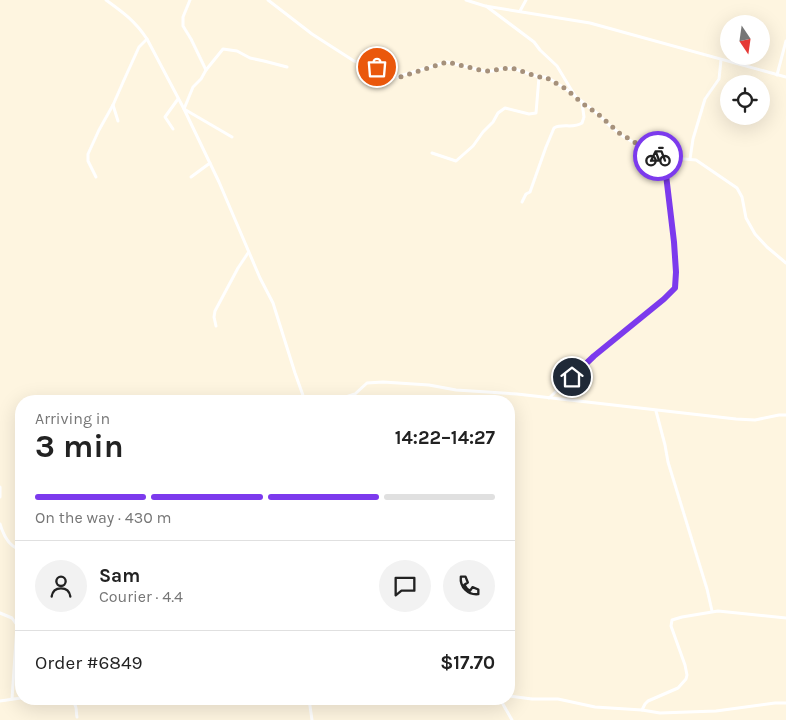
<!DOCTYPE html>
<meta charset="utf-8">
<style>
:root{--surface:#fff;--page:#f2f2f2;--text:#222;--muted:#767676;--line:#e0e0e0;--accent:#7c3aed}
body{margin:0;font-family:Karla,sans-serif;background:var(--page);color:var(--text);height:100vh;display:flex;flex-direction:column;font-size:19px;white-space:nowrap}
*{box-sizing:border-box;margin:0}
p{font-size:16px;color:var(--muted)}
.icon{flex:none;width:28px;height:28px;fill:none;stroke:currentColor;stroke-width:2;stroke-linecap:round;stroke-linejoin:round}
.map{position:relative;flex:1;overflow:hidden}
.details{position:absolute;left:15px;top:395px;width:500px;height:310px;display:flex;flex-direction:column;background:var(--surface);border-radius:20px;box-shadow:0 5px 20px #0002}
.details>*{flex:none}
.needle{width:32px;rotate:167deg}
.controls{position:absolute;left:720px;top:15px;display:grid;gap:10px}
.controls a{display:grid;place-items:center;width:50px;height:50px;border-radius:50%;background:var(--surface);box-shadow:0 5px 20px #0002;font-size:25px}
.pin{position:absolute;display:grid;place-items:center;width:42px;height:42px;color:#fff;margin:-21px;border:2px solid #fff;border-radius:50%;box-shadow:0 1px 5px #0007}
.courier{position:absolute;display:grid;place-items:center;width:50px;height:50px;margin:-25px;border:4px solid #7c3aed;border-radius:50%;background:#fff;color:#222;box-shadow:0 1px 6px #0007}
.head em{font-style:normal;font-weight:700}
.head div{display:flex;flex-direction:column-reverse}
.head{display:flex;align-items:center;justify-content:space-between;height:85px;padding:0 20px}
h1{font-size:32px;font-weight:700;line-height:38px}
.bar{display:grid;grid-template-columns:repeat(4,1fr);gap:8px 5px;align-content:center;height:60px;padding:0 20px}
.bar i{height:6px;border-radius:4px;background:var(--line)}
.bar .current{background:var(--accent)}
.bar p{grid-column:span 4}
.line{display:flex;align-items:center;gap:12px;padding:0 20px;border-top:1px solid var(--line)}
.line div{flex:1}
.round{display:grid;place-items:center;flex:none;width:52px;height:52px;border-radius:26px;background:var(--page)}
.map>svg:first-child{display:block}
.lines{fill:none;stroke-linecap:round;stroke-linejoin:round}
.street{stroke:#fff;stroke-width:3}
.done{stroke:#a6917b;stroke-width:5;stroke-dasharray:0 9}
.route{stroke:#7c3aed;stroke-width:6}
</style>
<div class="map">
<svg width="786" height="720" viewBox="0 0 786 720">
<rect width="100%" height="100%" fill="#fef5e0"/>
<g class="lines">
<!-- street -->
<g class="street">
<path d="M106,0C124,13 135,21 147,39L184,109L219,182L260,278L273,303L295,373L305,401"/>
<polyline points="190,0 183,17 183,26 191,39 206,70 201,79 193,87 184,109 232,137"/>
<polyline points="268,0 312,34 354,61 372,65 396,77 447,62 484,71 493,71 499,69 512,68 539,77 545,77 550,79 566,89 598,114 609,125 624,137 660,157 696,160 737,188 742,197 746,218 755,234 767,247 786,263"/>
<polyline points="466,0 485,6 590,23 786,77"/>
<polyline points="486,6 534,42 540,50 557,66 575,96"/>
<polyline points="520,11 526,0"/>
<polyline points="206,70 223,49 237,51 250,58 264,61 287,67"/>
<polyline points="777,75 786,41"/>
<polyline points="113,105 118,121"/>
<polyline points="173,129 165,117 178,99"/>
<polyline points="432,153 456,161 473,146 483,132 493,122 498,113 505,108 529,114 536,113 539,77"/>
<polyline points="690,159 693,139 705,99 719,79 721,60"/>
<polyline points="96,177 88,161 88,154 99,130 113,105 124,80 139,47 147,39"/>
<polyline points="191,177 210,163"/>
<path d="M522,202L526,194L530,192L546,147L554,128C563,123 573,129 582,123L584,117L582,103"/>
<polyline points="216,326 214,317 215,311 238,268 248,253"/>
<polyline points="549,398 594,356 664,299 675,289 676,272 674,242 664,158"/>
<polyline points="333,401 355,394 367,383 383,382 429,385 456,390 517,394 736,419 755,420 779,415 786,415"/>
<polyline points="656,411 665,445 668,462 707,589 712,611"/>
<polyline points="0,487 0,497"/>
<path d="M0,524C3,534 8,545 18,549"/>
<polyline points="0,613 12,618 17,625 12,699"/>
<polyline points="509,696 532,699 558,699 595,707 642,710 660,713 716,711 775,703 786,703"/>
<path d="M52,699C59,699 72,698 75,705C77,708 76,714 77,717"/>
<polyline points="309,699 312,720"/>
<polyline points="500,699 512,720"/>
<polyline points="0,701 21,698"/>
<polyline points="642,710 645,704 648,701 678,688 686,679 687,675 685,665 671,626 672,620 682,617 718,611 786,618"/>
</g>
</g>
<g class="lines">
<!-- done -->
<polyline class="done" points="377,67 397,78 447,62 484,71 493,71 499,69 512,68 539,77 545,77 566,89 582,103 598,114 619,133 658,156"/>
<!-- route -->
<polyline class="route" points="572,377 594,356 664,299 675,288 676,272 674,242 664,158 658,156"/>
</g>
</svg>
<div class="controls">
<a><svg class="needle" viewBox="-14 -14 28 28"><path d="M0-13l5 13h-10z" fill="#e53935"/><path d="M0 13l5-13h-10z" fill="#767676"/></svg></a>
<a><svg class="icon" aria-label="locate" viewBox="0 0 24 24"><circle cx="12" cy="12" r="6"/><path d="M12 2v4M12 18v4M2 12h4M18 12h4"/></svg></a>
</div>
<div class="pin" style="left:377px;top:67px;background:#ea580c"><svg class="icon" aria-label="bag" viewBox="0 0 24 24"><path d="M5 8h14l-1 12H6zM9 8a3 3 0 0 1 6 0"/></svg></div>
<div class="pin" style="left:572px;top:377px;background:#1f2937"><svg class="icon" aria-label="home" viewBox="0 0 24 24"><path d="M3 11l9-7 9 7M6 9v11h12V9"/></svg></div>
<div class="courier" style="left:658px;top:156px"><svg class="icon" aria-label="bike" viewBox="0 0 24 24"><circle cx="6" cy="16" r="4"/><circle cx="18" cy="16" r="4"/><path d="M6 16l4-8h5l3 8M10 8l3 8H6M13 5h3"/></svg></div>
<section class="details">
<div class="head"><div><h1>3 min</h1><p>Arriving in</p></div><em>14:22–14:27</em></div>
<div class="bar"><i class="current"></i><i class="current"></i><i class="current"></i><i></i><p>On the way · 430 m</p></div>
<div class="line" style="height:90px"><a class="round"><svg class="icon" aria-label="person" viewBox="0 0 24 24"><circle cx="12" cy="8" r="4"/><path d="M4 21q1-7 8-7t8 7"/></svg></a><div><b>Sam</b><p>Courier · 4.4</p></div><a class="round"><svg class="icon" aria-label="chat" viewBox="0 0 24 24"><path d="M4 5h16v11H9l-5 4z"/></svg></a><a class="round"><svg class="icon" aria-label="phone" viewBox="0 0 24 24"><path d="M5 4h4l2 5-3 2q2 4 5 5l2-3 5 2v4C11 20 4 13 5 4z"/></svg></a></div>
<div class="line" style="height:65px"><div>Order #6849</div><b>$17.70</b></div>
</section>
</div>
